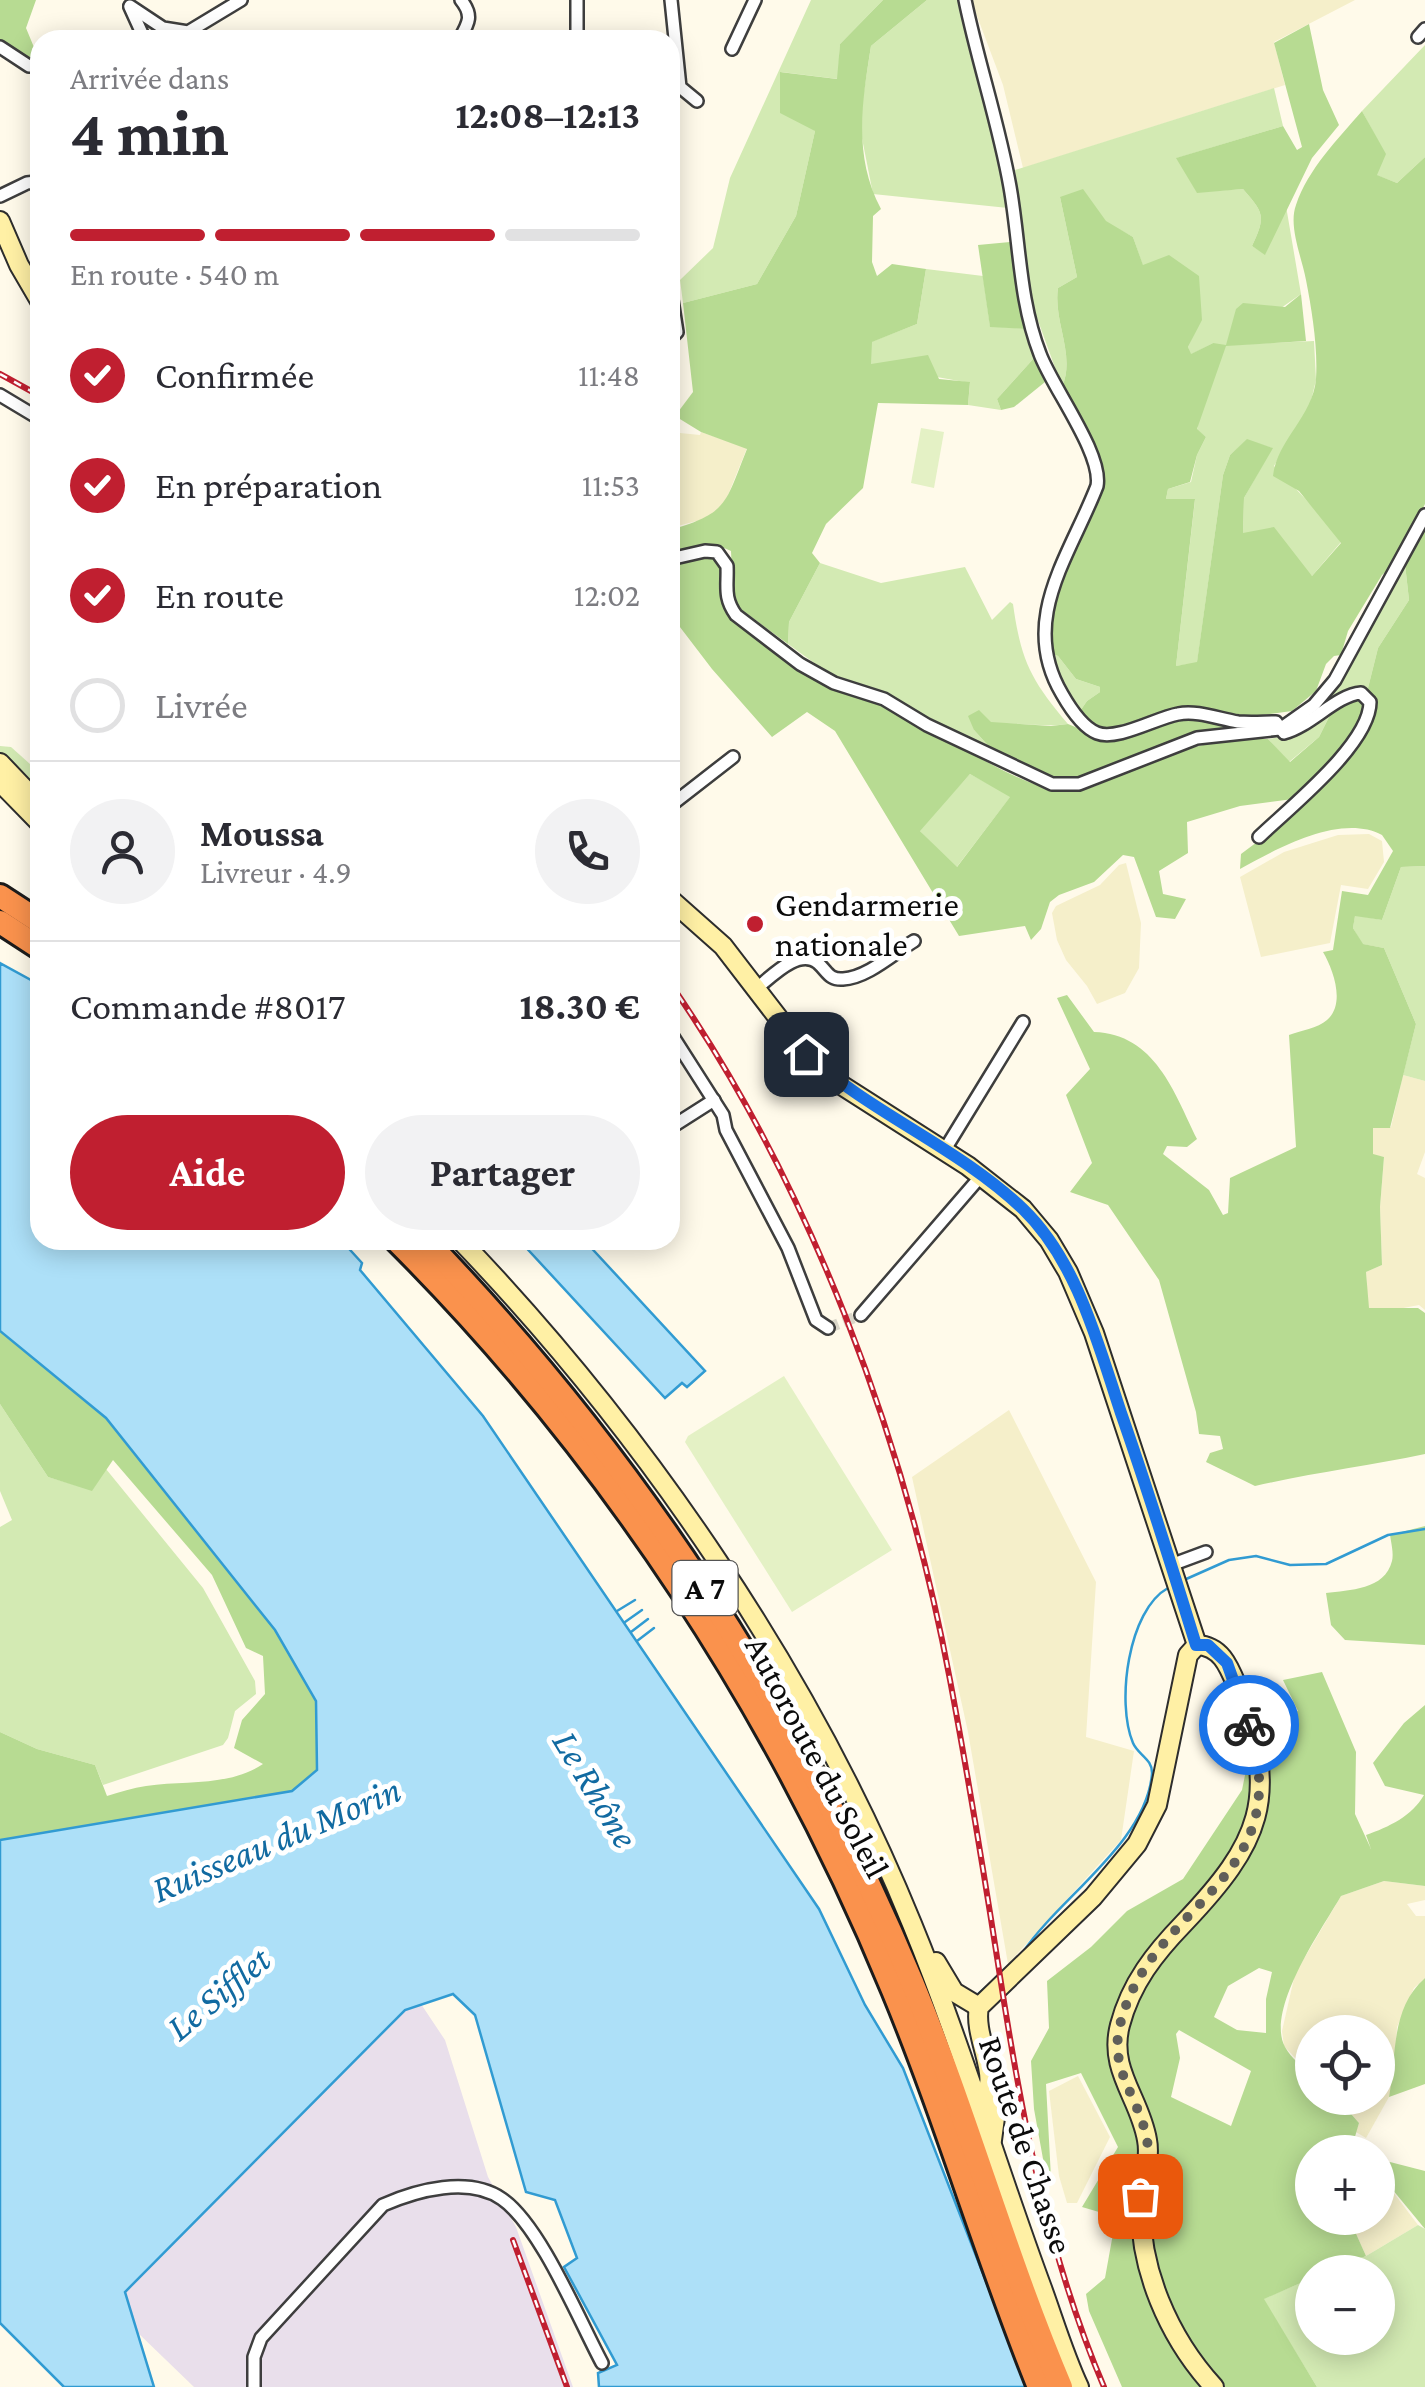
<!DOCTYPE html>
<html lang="fr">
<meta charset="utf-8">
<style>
:root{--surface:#fff;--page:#f2f2f3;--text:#2b2b33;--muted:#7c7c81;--line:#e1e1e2;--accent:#c01f30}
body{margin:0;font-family:"Crimson Pro",serif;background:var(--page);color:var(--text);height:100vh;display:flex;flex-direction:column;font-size:38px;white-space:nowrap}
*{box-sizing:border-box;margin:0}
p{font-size:32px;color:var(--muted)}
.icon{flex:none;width:55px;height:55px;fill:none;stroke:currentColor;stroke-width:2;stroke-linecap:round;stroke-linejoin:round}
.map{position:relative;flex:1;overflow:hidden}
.sheet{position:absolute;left:30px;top:30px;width:650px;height:1220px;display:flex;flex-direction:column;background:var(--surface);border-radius:30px;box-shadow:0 5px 25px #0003}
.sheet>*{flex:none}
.tools{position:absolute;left:1295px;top:2015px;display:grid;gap:20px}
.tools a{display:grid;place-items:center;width:100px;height:100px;border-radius:50%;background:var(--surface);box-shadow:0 5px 25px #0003;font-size:50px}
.pin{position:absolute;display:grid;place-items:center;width:85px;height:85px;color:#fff;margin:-42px;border-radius:20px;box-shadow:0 5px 15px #0006}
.courier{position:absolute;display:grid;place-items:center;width:100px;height:100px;margin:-50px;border:8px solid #1a73e8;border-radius:50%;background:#fff;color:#222;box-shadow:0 2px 12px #0007}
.headline em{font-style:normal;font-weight:700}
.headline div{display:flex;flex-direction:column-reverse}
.headline{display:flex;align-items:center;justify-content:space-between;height:170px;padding:0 40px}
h1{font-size:65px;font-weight:700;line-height:75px}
.bar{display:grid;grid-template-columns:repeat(4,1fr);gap:15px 10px;align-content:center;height:120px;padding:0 40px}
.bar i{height:12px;border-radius:8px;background:var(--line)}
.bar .current{background:var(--accent)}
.bar p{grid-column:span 4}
.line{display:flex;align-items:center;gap:25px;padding:0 40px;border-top:2px solid var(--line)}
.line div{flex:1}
.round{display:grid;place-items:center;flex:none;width:105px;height:105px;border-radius:52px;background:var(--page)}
ol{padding:0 40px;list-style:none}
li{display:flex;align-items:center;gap:30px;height:110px}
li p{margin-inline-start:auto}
li .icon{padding:10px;border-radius:50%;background:var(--accent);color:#fff;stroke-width:4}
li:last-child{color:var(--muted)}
li i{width:55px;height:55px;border:5px solid var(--line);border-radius:50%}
.action{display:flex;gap:20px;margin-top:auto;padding:20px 40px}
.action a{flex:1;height:115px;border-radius:60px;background:var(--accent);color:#fff;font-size:40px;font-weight:700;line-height:115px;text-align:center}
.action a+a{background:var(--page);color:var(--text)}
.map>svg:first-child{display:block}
.industrial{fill:#e9dfeb}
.farmland{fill:#f5efca}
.green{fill:#d3eab3}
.forest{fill:#b7db92;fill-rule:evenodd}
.pitch{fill:#e4f1c5}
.water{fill:#ade0f8;stroke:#319bd2;stroke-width:2.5}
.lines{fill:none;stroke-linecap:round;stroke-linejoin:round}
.stream{stroke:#319bd2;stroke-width:2.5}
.street-tunnel{stroke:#dad6c9;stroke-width:11;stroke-dasharray:11 5.5;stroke-linecap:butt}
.street-casing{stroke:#3e3e3e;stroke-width:16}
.secondary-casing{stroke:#2d2d2d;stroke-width:22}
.highway-casing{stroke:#1c1c1c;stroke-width:28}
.street{stroke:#fff;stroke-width:11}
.secondary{stroke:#fff0a5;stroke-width:18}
.highway{stroke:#fa924d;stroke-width:22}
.rail-casing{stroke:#c01f30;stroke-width:6}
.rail{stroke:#fff;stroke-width:2.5;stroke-dasharray:8;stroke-linecap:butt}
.done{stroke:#605f59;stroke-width:10;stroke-dasharray:0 18}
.route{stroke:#1a73e8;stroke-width:12}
.poi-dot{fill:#c01f30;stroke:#fff;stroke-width:4}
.labels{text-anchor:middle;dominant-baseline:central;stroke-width:10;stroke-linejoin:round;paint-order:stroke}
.shield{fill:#fff;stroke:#545454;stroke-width:2.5}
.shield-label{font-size:32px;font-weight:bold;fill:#0b0b0b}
.poi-label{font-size:35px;fill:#0b0b0b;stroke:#fff;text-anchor:start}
.street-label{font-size:35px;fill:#0b0b0b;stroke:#fff}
.water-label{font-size:38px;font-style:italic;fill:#116aa1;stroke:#fff}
</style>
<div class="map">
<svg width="1425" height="2387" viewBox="0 0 1425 2387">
<rect width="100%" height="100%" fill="#fffaea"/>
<!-- industrial -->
<polygon class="industrial" points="421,2004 445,2040 488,2177 516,2227 573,2387 194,2387 137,2332 124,2292 405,2010"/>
<!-- farmland -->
<g class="farmland">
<polygon points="971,0 1355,0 1274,42 1285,85 1023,168 1003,85"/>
<polygon points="670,432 700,435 701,432 747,448 724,505 712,517 670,528"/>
<polygon points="1369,834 1382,841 1384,862 1368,889 1341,885 1330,943 1261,957 1240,877 1284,852 1338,835"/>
<polygon points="1126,863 1141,923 1139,968 1125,993 1097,1004 1087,986 1066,960 1057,940 1052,913 1056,906 1100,885 1119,865"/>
<polygon points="1403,1075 1425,1081 1425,1152 1417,1174 1425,1178 1425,1310 1419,1305 1398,1309 1368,1308 1366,1272 1382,1265 1380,1207 1384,1157 1373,1155 1373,1128 1391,1127"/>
<polygon points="1009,1410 1096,1582 1086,1737 1134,1751 1121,1840 1008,1964 968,1732 912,1477"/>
<polygon points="1384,1881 1425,1886 1425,1900 1407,1904 1416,1916 1425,1916 1425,1978 1414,1988 1397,2027 1395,2068 1389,2097 1366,2138 1356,2132 1359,2123 1337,2098 1378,2098 1378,2032 1312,2032 1312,2076 1284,2046 1282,2031 1295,1974 1341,1896"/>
<polygon points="1078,2076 1110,2137 1077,2203 1067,2203 1059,2176 1049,2091"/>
<polygon points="1378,2172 1418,2225 1366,2256 1349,2218 1378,2218"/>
</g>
<!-- green -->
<g class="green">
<polygon points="811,0 883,0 840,44 838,79 781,72 815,131 796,216 757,284 683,303 680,280 713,248 730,178"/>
<polygon points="927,0 961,0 1008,208 873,194 859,123 871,46"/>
<polygon points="1425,45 1425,157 1397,183 1376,175 1385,154 1362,111"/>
<path d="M1274,88L1283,126L1177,158L1197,192L1243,189C1264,213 1266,216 1252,246L1265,254L1286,206L1301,294L1228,345L1314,341L1316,380L1310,405L1274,466L1315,509L1341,542L1312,576L1243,533L1244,498L1272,448L1247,440L1230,455L1223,475L1197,663L1176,666L1195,500L1166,499L1168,489L1191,482L1197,455L1206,437L1197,430L1213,343L1190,355L1188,347L1201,320L1143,266L1133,237L1060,197L1077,277L1058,288C1053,322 1076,355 1062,387L1032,304L1015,170Z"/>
<polygon points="926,269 983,276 990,326 1026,329 1034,358 997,399 1001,410 968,405 970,383 871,365 871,342 917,324"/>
<path d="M820,563L881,583L965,567L992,620L1010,602L1013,604C1021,661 1031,680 1068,724C1036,729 1004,717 974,730L993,751L932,722L889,695L835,678L788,644L789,622Z"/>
<polygon points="1405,564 1409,600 1378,648 1367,692 1314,711"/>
<polygon points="1048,652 1058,656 1076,679 1100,687 1100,692 1087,701 1078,714 1054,673"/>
<polygon points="1331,713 1319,737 1289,762 1268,739 1297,734"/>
<polygon points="0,746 11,747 40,773 40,795 0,753"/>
<polygon points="970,774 1011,796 956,868 919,830"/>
<polygon points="1425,866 1425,1081 1403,1075 1416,1024 1384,948 1362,944 1353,928 1355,915 1382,920 1401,867"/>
<polygon points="0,1404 48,1477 92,1490 106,1469 203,1588 255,1681 256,1694 235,1711 228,1738 223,1745 103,1785 95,1765 37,1749 0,1732 0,1527 12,1520 0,1491"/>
<polygon points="1418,2225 1425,2229 1425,2387 1317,2387 1263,2299 1312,2278 1312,2338 1378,2338 1378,2272 1326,2272 1366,2256"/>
</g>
<!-- forest -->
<g class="forest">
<polygon points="0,0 36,0 26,28 38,57 29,59 0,43"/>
<path d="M883,0H927L871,46C862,103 853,156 881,209L873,216L872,262L877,276L892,264L926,269L917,324L872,342L871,364L928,355L939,379L970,382L968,405L878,403L863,488L826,524L812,553L820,563L789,622L788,644L739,608L733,598L731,551C710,540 692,548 670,554V530C729,513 725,503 747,449L701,432L675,416L693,392L683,303L757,284L796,216L815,131L780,113V72L837,79L840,44Z"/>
<path d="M1309,24L1323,90L1339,125L1312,158L1265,255L1252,246C1266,216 1264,213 1243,189L1197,193L1176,158L1283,126L1297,150L1302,147L1274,43Z"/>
<path d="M1362,111L1386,154L1377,175L1397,183L1425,157V504L1395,564L1382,575L1348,631L1341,655L1334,656L1326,664L1316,691L1292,711L1240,718L1178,710L1105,729L1096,728L1078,714L1087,701L1100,692V687L1076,679L1058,656L1048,652L1046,627L1103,476V470L1062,387C1076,355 1053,322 1058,288L1077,277L1060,197L1083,189L1106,221L1133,237L1143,265L1169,255L1199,276L1202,320L1188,347L1191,354L1213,343L1226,345L1236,309L1243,303L1285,307L1301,294L1306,341L1226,346L1197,429L1206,437L1197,455L1190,482L1168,489L1166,499H1195L1176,666L1197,662L1223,475L1230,455L1247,439L1273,448L1244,498L1243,533L1274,527L1312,576L1341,543L1299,491L1273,476C1277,440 1313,416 1316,379C1318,348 1312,311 1306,280C1302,258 1288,226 1296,205C1308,169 1338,139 1362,111Z"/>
<polygon points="1010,242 1026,329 990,327 978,245"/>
<polygon points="1034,358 1045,382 1014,407 1001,410 997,399"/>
<path d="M1425,523V866L1401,867L1382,920L1355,916L1353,928L1363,944L1384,948L1416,1024L1390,1128H1373V1154L1384,1157L1380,1207L1382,1265L1366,1272L1369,1308H1418L1425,1313V1454C1368,1466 1311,1473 1255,1486L1206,1462L1210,1453L1223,1449L1220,1436L1199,1434L1196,1412L1159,1280L1108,1205L1070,1192L1092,1163L1066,1095L1090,1069L1057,998L1067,995L1094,1032C1155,1034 1174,1092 1197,1139L1187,1147L1167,1146L1163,1154L1209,1190L1223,1215L1228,1213L1230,1178L1296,1147L1289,1035C1300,1031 1318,1028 1327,1020C1346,1004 1333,969 1323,952L1333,950L1342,891L1368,895L1393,851L1382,835C1340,813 1277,849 1240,869L1241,854L1273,830L1371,719L1367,692L1378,648L1409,600L1405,564Z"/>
<path d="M713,555L721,563C723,587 719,601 736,620C764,641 792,666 822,683C842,695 865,696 886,705C930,725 1026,795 1072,792C1093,790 1116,776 1136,768C1183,748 1217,738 1268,739L1290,762L1319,737L1331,713L1353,698L1364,702L1366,708L1350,741L1293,799L1240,806L1187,822L1188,853L1159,871L1163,894L1186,899L1175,919L1156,917L1134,857L1123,855L1094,882L1059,895L1050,902L1041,929L1031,940L1025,926L959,936L835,731L807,712L772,737L712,669L670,614V563ZM970,774L1010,797L957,867L920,831Z"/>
<polygon points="979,710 991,722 1051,726 1068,724 1107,740 1187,717 1223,726 1222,730 1194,733 1082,777 1052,777 993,751 974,730 968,716"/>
<path d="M0,1331L106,1418L275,1630L316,1701L317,1770L292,1791L0,1840V1732L37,1749L95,1765L107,1796C120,1792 133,1788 146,1786C186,1780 228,1787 263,1764L234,1748L242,1720L265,1694L263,1656L246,1648L212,1575L113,1460L92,1491L48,1477L0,1404Z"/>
<path d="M1425,1526V1645L1345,1640L1331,1625L1326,1593C1349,1590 1385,1590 1392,1561C1394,1554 1391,1542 1390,1535Z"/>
<path d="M1322,1672L1356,1752L1355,1814L1371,1849L1366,1835C1389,1827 1412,1816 1424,1795L1385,1786L1373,1763L1404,1723L1425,1705V1886L1384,1881L1341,1896C1322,1929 1265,2010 1285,2047C1291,2058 1303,2067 1312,2076V2098H1337L1359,2123L1354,2140L1374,2152H1312V2218H1349L1366,2256L1326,2272H1312V2278L1264,2299L1317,2387H1122L1089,2311L1086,2294L1105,2278L1116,2217L1082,2207L1118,2147L1081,2073L1046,2084L1051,2178L1047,2181L1034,2109L1031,2061L1049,2028L1047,1981L1091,1947L1127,1911L1183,1879L1242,1790L1256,1721L1298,1711L1283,1680ZM1259,1968L1272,1972L1266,1999V2033L1237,2030L1214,2017L1228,1986ZM1179,2030L1251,2071L1231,2126L1171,2097L1180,2058L1176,2034Z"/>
<path d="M1425,1978V2084L1389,2097C1397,2055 1390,2009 1425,1978Z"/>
<polygon points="1390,2162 1425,2171 1425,2229 1378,2172"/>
</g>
<!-- pitch -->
<g class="pitch">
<polygon points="921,428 944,432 934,488 911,483"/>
<polygon points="784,1376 892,1550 792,1612 685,1442 688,1436"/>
</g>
<!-- water -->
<g class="water">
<polygon points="0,963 40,985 40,1240 341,1240 362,1263 360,1270 483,1416 819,1909 865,2005 903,2068 1027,2387 599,2387 598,2373 617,2365 564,2267 577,2258 555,2200 526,2192 475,2015 453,1994 405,2010 125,2292 154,2387 64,2387 0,2323 0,1840 292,1791 317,1770 316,1701 275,1630 106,1418 0,1331"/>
<polygon points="584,1240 705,1371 687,1387 682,1383 665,1398 520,1241"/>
</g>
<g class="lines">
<!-- stream -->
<g class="stream">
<polyline points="1184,1580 1229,1560 1256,1556 1290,1565 1326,1564 1388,1535 1425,1529"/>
<polyline points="617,1611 635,1600"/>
<polyline points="625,1622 642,1610"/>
<polyline points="631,1632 648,1619"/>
<polyline points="637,1641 654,1628"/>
<path d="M1023,1952C1060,1897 1146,1843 1152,1774C1153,1759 1138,1755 1133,1743C1116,1703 1128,1610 1168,1588"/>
<polyline points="977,1995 992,1982"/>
</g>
<!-- street-tunnel -->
<polyline class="street-tunnel" points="828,1328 861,1315"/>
<!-- street casing -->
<g class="street-casing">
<g id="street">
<polyline points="671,0 680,87 697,101"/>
<path d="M965,0C978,63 999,124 1010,187C1020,244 1019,300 1040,354C1052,387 1103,454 1097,486C1070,556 1018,620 1062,694C1070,708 1082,727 1097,733C1117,741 1156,718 1178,714C1197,710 1219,719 1238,722C1251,723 1264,722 1276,722L1284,733C1311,726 1336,695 1361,693L1370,702C1370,744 1289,808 1259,837"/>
<polyline points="130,6 163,28 188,32 241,0"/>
<polyline points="130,7 145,40"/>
<polyline points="1418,37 1425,29"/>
<path d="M459,40C468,24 474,16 461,0"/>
<polyline points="577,40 577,0"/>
<polyline points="0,47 29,66 40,63"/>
<polyline points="732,49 755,0"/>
<polyline points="0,196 27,183 36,182 40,187"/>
<polyline points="670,287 677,332 670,339"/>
<polyline points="0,395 40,419"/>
<path d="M670,559L705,551L717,552L727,566C728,586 723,597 736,615L800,664L834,683L884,699L927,725L1052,784H1079L1197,738L1280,729L1314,705L1335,680L1425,515"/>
<polyline points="670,806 733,757"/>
<path d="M757,988C771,977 799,947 818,963C828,972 829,980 843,979C867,978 894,953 914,941"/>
<polyline points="670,1032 723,1115 726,1130 788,1248 816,1320 828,1328"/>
<polyline points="670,1128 714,1100"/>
<polyline points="944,1151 1023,1022"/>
<polyline points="861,1315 981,1176"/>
<polyline points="1171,1565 1206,1552"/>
<path d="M254,2387V2357L261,2338L383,2205C417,2190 469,2176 502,2199C540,2225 579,2320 602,2363"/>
</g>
</g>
<!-- secondary casing -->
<g class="secondary-casing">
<g id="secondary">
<polyline points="0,221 19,265 40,301"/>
<polyline points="0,763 40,805"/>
<polyline points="0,782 40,823"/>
<polyline points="670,899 723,946 806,1054 835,1081 968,1166 1023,1209 1049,1240 1068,1272 1094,1333 1197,1645"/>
<path d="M460,1240C646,1434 811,1675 912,1924C961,2043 997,2167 1042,2288C1054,2321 1064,2355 1079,2387"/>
<path d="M1197,1645C1223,1646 1230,1670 1239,1691C1280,1798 1260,1843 1184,1923C1155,1953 1131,1983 1120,2025C1108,2070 1140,2098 1147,2140C1151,2161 1141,2180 1141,2200C1138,2268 1169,2338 1214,2387"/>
<polyline points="936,1962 954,1992 979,2007"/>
<polyline points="991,2082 996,2110 992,2140"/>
<path d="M976,2102C1008,2086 972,2040 979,2007L1093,1897L1137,1844L1157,1805L1188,1655L1197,1645"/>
</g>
</g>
<!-- highway casing -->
<g class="highway-casing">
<g id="highway">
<polyline points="0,896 40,922"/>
<polyline points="0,922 40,948"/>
<path d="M396,1240C610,1454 778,1711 893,1990C947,2120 986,2256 1039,2387"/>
<path d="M425,1240C633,1455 797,1706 912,1982C967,2115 1005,2255 1061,2387"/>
</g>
</g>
<!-- street -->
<use href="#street" class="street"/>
<!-- secondary -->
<use href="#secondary" class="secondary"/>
<!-- highway -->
<use href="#highway" class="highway"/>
<!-- rail casing -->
<g class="rail-casing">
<g id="rail">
<polyline points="0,374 40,396"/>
<path d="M670,983C810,1185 905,1439 950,1680C968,1776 984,1873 999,1970C1021,2113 1047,2253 1104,2387"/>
<polyline points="513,2240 567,2387"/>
</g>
</g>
<!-- rail -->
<use href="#rail" class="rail"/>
</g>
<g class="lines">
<!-- done -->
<path class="done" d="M1140,2196C1145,2176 1151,2155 1146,2135C1137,2095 1109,2069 1120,2025C1150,1900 1299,1885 1249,1725"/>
<!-- route -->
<path class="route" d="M806,1054C872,1114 958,1147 1023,1209C1077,1261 1098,1344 1121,1413C1148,1490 1172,1567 1196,1645H1208L1227,1663L1249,1725"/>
</g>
<!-- markers -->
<circle class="poi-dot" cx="755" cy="924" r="10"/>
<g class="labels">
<!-- shield labels -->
<rect class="shield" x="672.5" y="1561" width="65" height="54" rx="8"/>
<g class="shield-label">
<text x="705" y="1588">A 7</text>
</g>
<!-- poi labels -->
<g class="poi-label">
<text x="775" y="904">Gendarmerie<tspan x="775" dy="40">nationale</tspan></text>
</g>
<!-- street labels -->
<g class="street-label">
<text transform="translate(817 1757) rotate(62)">Autoroute du Soleil</text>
<text transform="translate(1026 2145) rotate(71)">Route de Chasse</text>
</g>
<!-- water labels -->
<g class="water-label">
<text transform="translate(596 1789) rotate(59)">Le Rhône</text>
<text transform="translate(276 1839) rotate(-23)">Ruisseau du Morin</text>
<text transform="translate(218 1993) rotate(-40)">Le Sifflet</text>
</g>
</g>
</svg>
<div class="tools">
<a><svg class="icon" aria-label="locate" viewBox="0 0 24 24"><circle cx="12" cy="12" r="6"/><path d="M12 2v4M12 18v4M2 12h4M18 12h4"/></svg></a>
<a>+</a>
<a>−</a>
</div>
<div class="pin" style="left:1140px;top:2196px;background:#ea580c"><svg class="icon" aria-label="bag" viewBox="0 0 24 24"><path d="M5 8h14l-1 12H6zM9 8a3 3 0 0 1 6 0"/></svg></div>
<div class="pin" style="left:806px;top:1054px;background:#1f2937"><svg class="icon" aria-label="home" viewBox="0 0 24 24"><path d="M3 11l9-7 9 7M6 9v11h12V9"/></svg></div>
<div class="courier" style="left:1249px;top:1725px"><svg class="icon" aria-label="bike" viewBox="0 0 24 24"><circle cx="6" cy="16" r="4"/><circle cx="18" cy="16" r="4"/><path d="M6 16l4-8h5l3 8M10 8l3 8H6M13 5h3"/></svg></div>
<section class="sheet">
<div class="headline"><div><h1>4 min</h1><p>Arrivée dans</p></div><em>12:08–12:13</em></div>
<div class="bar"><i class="current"></i><i class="current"></i><i class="current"></i><i></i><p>En route · 540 m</p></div>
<ol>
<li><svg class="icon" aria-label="check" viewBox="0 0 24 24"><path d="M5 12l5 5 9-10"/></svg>Confirmée<p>11:48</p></li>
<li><svg class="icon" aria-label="check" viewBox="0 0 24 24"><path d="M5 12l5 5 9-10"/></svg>En préparation<p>11:53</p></li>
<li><svg class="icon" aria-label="check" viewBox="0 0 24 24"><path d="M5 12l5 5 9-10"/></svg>En route<p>12:02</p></li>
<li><i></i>Livrée</li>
</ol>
<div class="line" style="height:180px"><a class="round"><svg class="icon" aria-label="person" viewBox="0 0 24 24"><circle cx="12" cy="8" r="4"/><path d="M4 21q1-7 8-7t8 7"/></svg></a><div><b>Moussa</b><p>Livreur · 4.9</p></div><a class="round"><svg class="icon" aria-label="phone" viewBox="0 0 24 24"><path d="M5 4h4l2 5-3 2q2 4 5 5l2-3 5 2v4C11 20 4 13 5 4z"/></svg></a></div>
<div class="line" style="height:130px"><div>Commande #8017</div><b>18.30 €</b></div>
<div class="action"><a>Aide</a><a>Partager</a></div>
</section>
</div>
